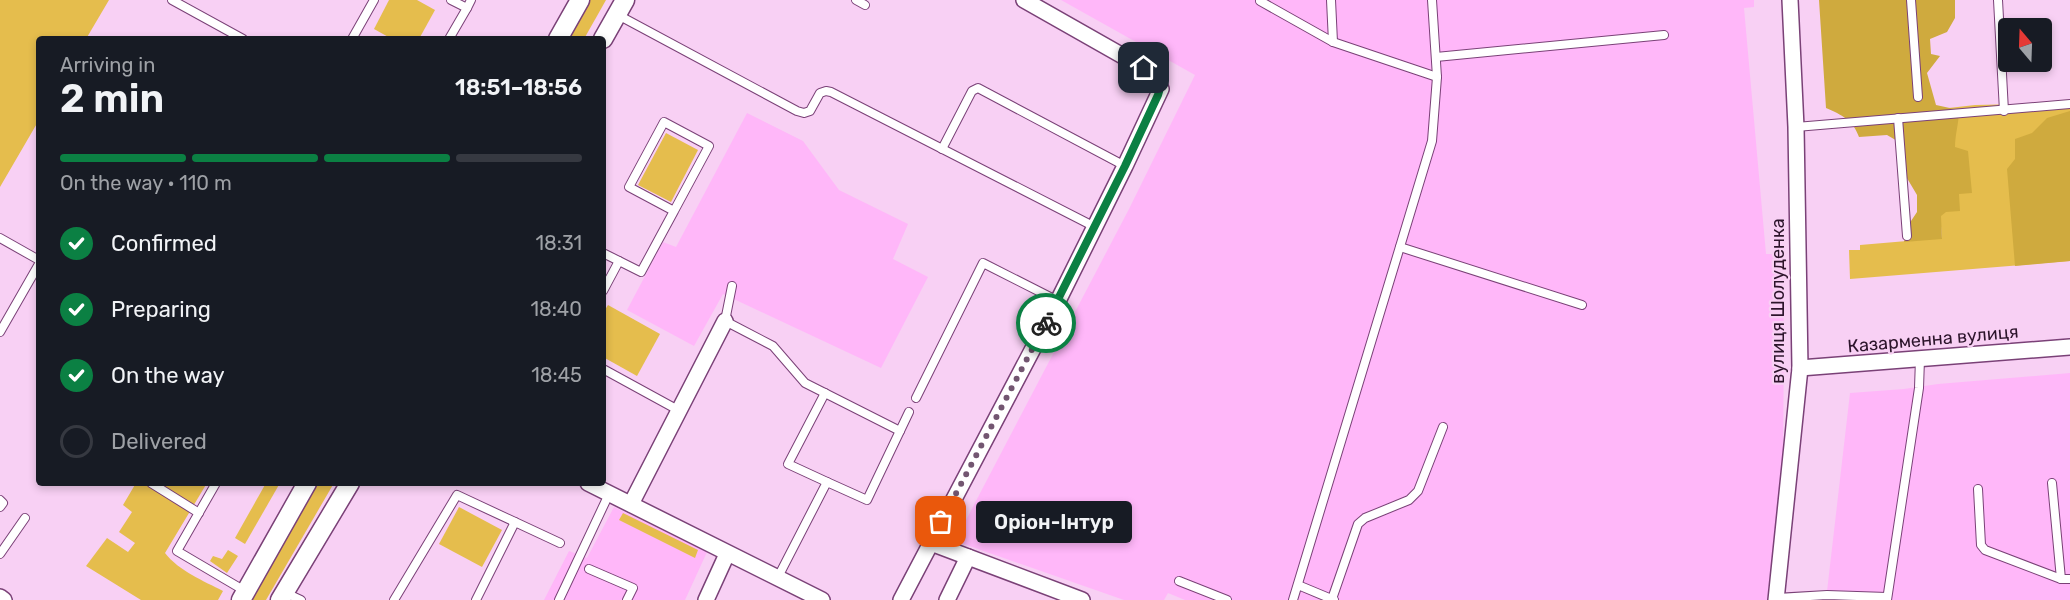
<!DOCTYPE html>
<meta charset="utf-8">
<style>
:root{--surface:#171b24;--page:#242831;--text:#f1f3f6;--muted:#9ea1a6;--line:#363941;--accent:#0b8043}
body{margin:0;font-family:Rubik,sans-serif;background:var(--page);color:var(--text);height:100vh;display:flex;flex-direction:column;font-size:22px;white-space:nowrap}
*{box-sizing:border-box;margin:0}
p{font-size:20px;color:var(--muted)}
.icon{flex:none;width:33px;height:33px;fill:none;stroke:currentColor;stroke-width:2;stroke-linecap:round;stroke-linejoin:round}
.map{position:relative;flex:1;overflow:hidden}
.panel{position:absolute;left:36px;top:36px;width:570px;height:450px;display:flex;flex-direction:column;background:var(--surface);border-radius:6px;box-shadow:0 3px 9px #0003}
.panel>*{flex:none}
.needle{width:39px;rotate:341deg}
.controls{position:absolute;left:1998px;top:18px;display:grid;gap:12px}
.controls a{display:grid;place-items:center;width:54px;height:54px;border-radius:6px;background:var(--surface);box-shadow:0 3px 9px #0003;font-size:30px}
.pin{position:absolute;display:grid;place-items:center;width:51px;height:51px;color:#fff;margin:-26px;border-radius:12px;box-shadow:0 3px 9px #0006}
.courier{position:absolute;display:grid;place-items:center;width:60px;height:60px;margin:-30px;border:4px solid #0b8043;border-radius:50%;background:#fff;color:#222;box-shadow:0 2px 8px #0007}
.bubble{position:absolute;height:42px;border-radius:6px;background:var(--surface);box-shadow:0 3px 9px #0003;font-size:20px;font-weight:600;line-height:42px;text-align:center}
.overview em{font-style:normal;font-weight:600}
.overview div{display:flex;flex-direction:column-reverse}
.overview{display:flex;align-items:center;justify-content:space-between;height:102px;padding:0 24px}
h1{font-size:39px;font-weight:600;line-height:45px}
.bar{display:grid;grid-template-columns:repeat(4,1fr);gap:9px 6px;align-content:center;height:72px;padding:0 24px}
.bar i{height:8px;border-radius:4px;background:var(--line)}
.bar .on{background:var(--accent)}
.bar p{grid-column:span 4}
ol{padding:0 24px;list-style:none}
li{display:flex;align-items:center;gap:18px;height:66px}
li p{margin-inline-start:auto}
li .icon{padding:6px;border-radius:50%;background:var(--accent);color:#fff;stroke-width:4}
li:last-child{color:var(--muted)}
li i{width:33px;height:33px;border:3px solid var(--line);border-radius:50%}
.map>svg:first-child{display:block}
.built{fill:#ffb7f9}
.green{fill:#e5bd4d}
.forest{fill:#cfaa3e}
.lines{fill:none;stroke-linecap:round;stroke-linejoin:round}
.service-casing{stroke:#7a4177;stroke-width:10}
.minor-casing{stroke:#7a4177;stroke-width:18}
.tertiary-casing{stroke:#7a4177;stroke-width:21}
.service{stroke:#fff;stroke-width:8}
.minor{stroke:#fff;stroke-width:15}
.tertiary{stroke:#fff;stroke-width:18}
.done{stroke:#735671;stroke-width:6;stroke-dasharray:0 10.8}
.route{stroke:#0b8043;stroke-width:8}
.labels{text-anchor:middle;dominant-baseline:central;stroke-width:4.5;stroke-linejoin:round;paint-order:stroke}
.street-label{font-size:18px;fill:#2c142b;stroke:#f8d0f4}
</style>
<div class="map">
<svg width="2070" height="600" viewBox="0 0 2070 600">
<rect width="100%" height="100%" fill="#f8d0f4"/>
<!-- built -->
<g class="built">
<polygon points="1061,0 1754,0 1754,7 1744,8 1766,254 1782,254 1784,334 1783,458 1767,600 1185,600 1168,593 1164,600 1124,600 955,541 1129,209 1195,75"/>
<polygon points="747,113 803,141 839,190 908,224 893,259 928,277 881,368 723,294 694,346 627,310 663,242 676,247"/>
<polygon points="2070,373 2070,600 1826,600 1850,393 1904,389 1938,384"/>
<polygon points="614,507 707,552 685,600 544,600 569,551 587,558"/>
</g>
<!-- green -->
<g class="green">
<polygon points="0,0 109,0 86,39 39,39 39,120 0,187"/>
<polygon points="389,0 417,0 435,10 419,39 392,39 374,29"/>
<polygon points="587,0 606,0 584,39 565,39"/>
<polygon points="2070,103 2070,261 1850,279 1849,250 1860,250 1860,245 1942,238 1931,110 1975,105"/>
<polygon points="666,133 698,150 671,202 638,185"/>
<polygon points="608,305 660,334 637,376 603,357 603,313"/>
<path d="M136,483H207L165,553C179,571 204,581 223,591L218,600H141L86,566L107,538L128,552L135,543L119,532L132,512L123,505Z"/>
<polygon points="266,483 280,483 245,544 235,538"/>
<polygon points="314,483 334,483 266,600 248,600"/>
<polygon points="459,507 502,530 482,567 439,544"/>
<polygon points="623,513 698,550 695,558 619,520"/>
<polygon points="228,550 238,556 227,573 210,561 213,556 222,559"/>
</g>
<!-- forest -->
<g class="forest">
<path d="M1819,0H1955V18L1947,32L1930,39L1931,54L1940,56L1927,73L1936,105L1959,110C1959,123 1955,134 1955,147L1968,151L1972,193L1959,194L1960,211L1946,212L1941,216L1942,239L1904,242L1907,227L1917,212V195L1901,168L1899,142L1887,135L1859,137C1853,120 1842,115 1826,108Z"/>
<polygon points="2070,111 2070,261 2015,266 2007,169 2015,159 2015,139 2032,133 2047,118"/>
</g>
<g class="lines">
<!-- service casing -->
<g class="service-casing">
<g id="service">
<polyline points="172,0 243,39"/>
<polyline points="856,0 865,5"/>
<polyline points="1331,0 1333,42"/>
<polyline points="1911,0 1918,97"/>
<polyline points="1998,0 2004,111"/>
<polyline points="1260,1 1333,42 1437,77"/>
<polyline points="467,8 471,0"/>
<polyline points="618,15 797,111 804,113 810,111 820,93 826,91 831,92 1095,227"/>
<polyline points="352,39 374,0"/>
<polyline points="449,39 467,8 451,0"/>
<polyline points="1436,57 1664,35"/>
<polyline points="1898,118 1907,236"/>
<polyline points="1796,127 2070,104"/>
<polyline points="942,149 972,91 978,88 1125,166"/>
<polyline points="0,238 39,260"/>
<polyline points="1400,247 1582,305"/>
<polyline points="603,253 619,261 603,291"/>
<polyline points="619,261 641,272 674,211 629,187 664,122 709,146 674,211"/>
<polyline points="732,286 725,321 773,346 805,383 900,431"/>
<polyline points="0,332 39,264"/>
<polyline points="603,369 678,410"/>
<polyline points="825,393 788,464 827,482"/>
<polyline points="916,398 983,263 1058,301"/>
<polyline points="151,483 199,513"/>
<polyline points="216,483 177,551 245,591"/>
<polyline points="2052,483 2061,579"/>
<polyline points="1978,489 1981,545 1985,550 2061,579 2070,579"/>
<polyline points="0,500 3,503 0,507"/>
<polyline points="0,554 25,518"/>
<polyline points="589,569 633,588 627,600"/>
<polyline points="777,579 827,482 867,500 909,412"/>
<polyline points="1179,581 1227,600"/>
<polyline points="1298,585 1334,600"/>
<polyline points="286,593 301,600"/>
<polyline points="1776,598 1827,595 1887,597"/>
<polyline points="1332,599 1358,524 1365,518 1409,500 1418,491 1443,427"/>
<polyline points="394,600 457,495 560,543"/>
<polyline points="476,600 515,522"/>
<polyline points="559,600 609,494"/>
<polyline points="1293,600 1432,141 1437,77 1432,0"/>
<polyline points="1887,600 1919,388 1920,359"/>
</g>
</g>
<!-- minor casing -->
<g class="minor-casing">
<g id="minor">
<polyline points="1800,368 2070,347"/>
<polyline points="588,483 822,600"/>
<polyline points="631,504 725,321"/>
<polyline points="931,543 1082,600"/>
<polyline points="0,597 4,600"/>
<polyline points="706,600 727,554"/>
<polyline points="901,600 1058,301 1125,166 1161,89 1154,74 1144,68 1024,0"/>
<polyline points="947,600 968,557"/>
<polyline points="1776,600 1800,368 1796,127 1790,0"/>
</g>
</g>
<!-- tertiary casing -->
<g class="tertiary-casing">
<g id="tertiary">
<polyline points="558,39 580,0"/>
<polyline points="603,39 625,0"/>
<polyline points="241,600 307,483"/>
<polyline points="280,600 350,483"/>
</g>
</g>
<!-- service -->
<use href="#service" class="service"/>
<!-- minor -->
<use href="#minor" class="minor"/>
<!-- tertiary -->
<use href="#tertiary" class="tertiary"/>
</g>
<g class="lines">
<!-- done -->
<polyline class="done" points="941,522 1046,323"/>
<!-- route -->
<path class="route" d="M1046,323L1125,166L1158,95C1163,82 1155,75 1144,68"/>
</g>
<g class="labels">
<!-- street labels -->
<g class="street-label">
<text transform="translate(1778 301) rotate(-90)">вулиця Шолуденка</text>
<text transform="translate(1933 339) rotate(-5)">Казарменна вулиця</text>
</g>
</g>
</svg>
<div class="controls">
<a><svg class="needle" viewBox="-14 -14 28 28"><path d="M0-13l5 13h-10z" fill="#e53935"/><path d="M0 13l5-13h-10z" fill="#9ea1a6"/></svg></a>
</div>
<div class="pin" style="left:941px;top:522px;background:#ea580c"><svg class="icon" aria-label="bag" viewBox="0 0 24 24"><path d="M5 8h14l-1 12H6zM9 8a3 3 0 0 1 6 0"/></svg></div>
<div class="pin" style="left:1144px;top:68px;background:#1f2937"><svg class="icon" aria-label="home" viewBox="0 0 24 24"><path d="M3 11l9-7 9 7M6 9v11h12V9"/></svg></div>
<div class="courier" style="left:1046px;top:323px"><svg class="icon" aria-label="bike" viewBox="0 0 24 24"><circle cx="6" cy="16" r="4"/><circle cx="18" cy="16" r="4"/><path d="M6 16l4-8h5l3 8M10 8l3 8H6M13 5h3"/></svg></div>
<div class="bubble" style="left:976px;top:501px;width:156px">Оріон-Інтур</div>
<section class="panel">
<div class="overview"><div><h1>2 min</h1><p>Arriving in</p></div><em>18:51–18:56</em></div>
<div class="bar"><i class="on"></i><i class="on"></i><i class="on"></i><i></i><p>On the way · 110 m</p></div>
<ol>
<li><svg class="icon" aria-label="check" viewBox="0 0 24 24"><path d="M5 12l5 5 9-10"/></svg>Confirmed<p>18:31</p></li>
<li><svg class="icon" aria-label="check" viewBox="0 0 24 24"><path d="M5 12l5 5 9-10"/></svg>Preparing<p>18:40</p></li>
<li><svg class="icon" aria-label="check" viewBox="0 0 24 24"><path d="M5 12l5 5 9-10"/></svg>On the way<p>18:45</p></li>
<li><i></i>Delivered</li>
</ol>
</section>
</div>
